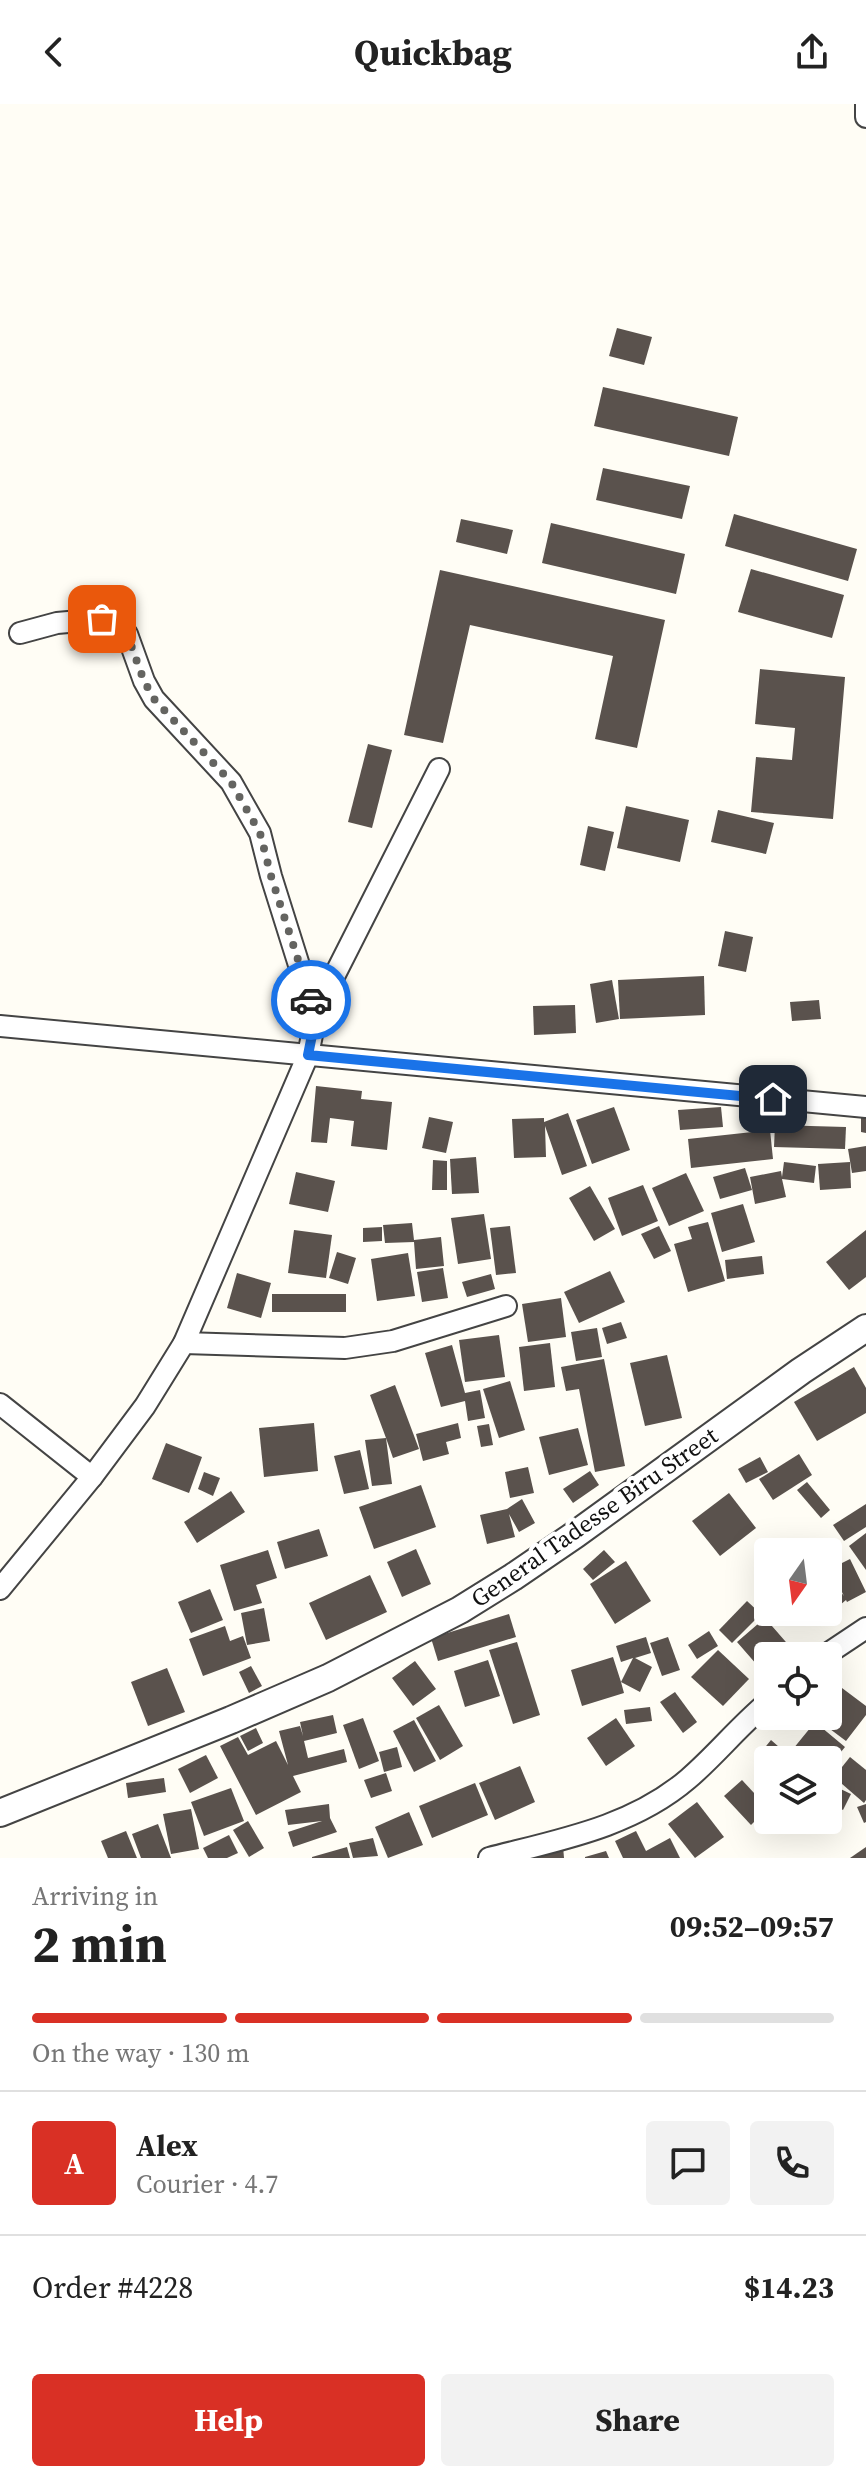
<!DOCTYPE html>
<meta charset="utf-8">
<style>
:root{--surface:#fff;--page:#f2f2f2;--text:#222;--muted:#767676;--line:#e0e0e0;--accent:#d93025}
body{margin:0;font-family:"Source Serif 4",serif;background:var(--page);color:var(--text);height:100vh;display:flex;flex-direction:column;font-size:30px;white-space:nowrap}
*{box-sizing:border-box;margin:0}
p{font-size:26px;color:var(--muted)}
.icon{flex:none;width:44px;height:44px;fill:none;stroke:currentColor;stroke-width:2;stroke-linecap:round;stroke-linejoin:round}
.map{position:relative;height:1754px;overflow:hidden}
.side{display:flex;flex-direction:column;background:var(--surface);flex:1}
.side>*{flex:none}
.needle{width:52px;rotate:194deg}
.controls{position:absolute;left:754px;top:1434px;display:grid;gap:16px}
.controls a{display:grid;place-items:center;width:88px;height:88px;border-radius:8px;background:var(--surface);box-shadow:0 8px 32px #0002;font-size:40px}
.pin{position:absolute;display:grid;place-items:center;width:68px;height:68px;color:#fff;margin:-34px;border-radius:16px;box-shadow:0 4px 12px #0006}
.courier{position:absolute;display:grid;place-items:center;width:80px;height:80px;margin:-40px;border:6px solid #1a73e8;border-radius:50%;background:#fff;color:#222;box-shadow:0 2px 10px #0007}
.headline em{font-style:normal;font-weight:700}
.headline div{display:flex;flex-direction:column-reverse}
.headline{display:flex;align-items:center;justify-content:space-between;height:136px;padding:0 32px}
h1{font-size:52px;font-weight:700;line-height:60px}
.bar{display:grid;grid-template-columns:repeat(4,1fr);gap:12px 8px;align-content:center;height:96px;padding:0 32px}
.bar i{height:10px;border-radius:6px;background:var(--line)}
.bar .active{background:var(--accent)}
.bar p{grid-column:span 4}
.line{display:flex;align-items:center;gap:20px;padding:0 32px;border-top:2px solid var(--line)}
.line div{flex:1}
.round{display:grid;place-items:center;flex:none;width:84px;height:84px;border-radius:8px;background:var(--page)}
.button{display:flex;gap:16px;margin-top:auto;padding:16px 32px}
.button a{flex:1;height:92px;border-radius:8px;background:var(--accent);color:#fff;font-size:32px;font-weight:700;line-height:92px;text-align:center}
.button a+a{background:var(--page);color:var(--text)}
header{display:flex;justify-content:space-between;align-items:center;height:104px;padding:0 32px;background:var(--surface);font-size:36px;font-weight:700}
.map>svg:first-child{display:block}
.building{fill:#5a524d}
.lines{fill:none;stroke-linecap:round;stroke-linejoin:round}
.minor-casing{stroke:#444;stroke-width:24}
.tertiary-casing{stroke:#444;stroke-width:30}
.minor{stroke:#fff;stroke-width:20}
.tertiary{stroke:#fff;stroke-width:26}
.done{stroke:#646461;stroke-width:8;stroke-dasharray:0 14.4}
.route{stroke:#1a73e8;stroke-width:10}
.labels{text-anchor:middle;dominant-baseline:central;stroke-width:8;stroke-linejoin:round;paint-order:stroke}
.street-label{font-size:24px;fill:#111;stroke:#fff}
</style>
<header><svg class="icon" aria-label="back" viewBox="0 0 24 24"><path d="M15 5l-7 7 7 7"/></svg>Quickbag<svg class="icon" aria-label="share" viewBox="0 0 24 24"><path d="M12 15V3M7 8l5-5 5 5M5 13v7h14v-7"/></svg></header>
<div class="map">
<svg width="866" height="1754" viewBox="0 0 866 1754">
<rect width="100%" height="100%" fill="#fffdf5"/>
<!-- building -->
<g class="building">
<polygon points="617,224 652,233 644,261 609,252"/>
<polygon points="603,283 738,313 729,352 594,322"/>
<polygon points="603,364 690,382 682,415 596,396"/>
<polygon points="734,410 857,445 848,477 725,442"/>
<polygon points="461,415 513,426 507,450 456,438"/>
<polygon points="551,419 685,450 676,490 542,459"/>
<polygon points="751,465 844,491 832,534 738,508"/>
<polygon points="440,466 665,516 637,644 595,635 613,552 470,521 443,639 404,631"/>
<polygon points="760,565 845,573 833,715 751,708 756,653 792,656 795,624 755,620"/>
<polygon points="368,640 392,646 372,724 348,718"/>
<polygon points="626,702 689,716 680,758 617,744"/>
<polygon points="718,706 774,719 766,750 711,738"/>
<polygon points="588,722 614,728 605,767 580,761"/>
<polygon points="725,827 753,833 746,868 718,862"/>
<polygon points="704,872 705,911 620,915 618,876"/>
<polygon points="612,876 619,915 596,919 590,880"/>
<polygon points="819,896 821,915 792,917 790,898"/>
<polygon points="575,901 576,929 534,931 533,902"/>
<polygon points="316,982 362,987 361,995 392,998 387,1046 351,1042 354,1017 330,1014 327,1039 311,1038"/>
<polygon points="614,1003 630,1046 592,1060 576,1016"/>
<polygon points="721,1003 723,1023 680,1026 678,1006"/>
<polygon points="568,1009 587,1062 562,1071 545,1022 546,1053 514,1054 512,1015 544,1014 544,1018"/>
<polygon points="861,1011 866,1011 866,1029 861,1028"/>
<polygon points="429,1013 453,1018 446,1049 422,1044"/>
<polygon points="775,1021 846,1023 845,1045 774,1043"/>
<polygon points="770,1026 773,1055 691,1064 688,1035"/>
<polygon points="866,1042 866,1067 852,1069 848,1045"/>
<polygon points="476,1053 479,1089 452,1090 450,1055"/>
<polygon points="433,1056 447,1057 447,1086 432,1086"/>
<polygon points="784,1058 816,1062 814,1079 782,1075 786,1093 755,1100 750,1073 781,1067 782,1073"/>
<polygon points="850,1058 851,1084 820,1086 818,1060"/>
<polygon points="745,1064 752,1086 720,1095 713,1073"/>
<polygon points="296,1068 335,1077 328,1108 289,1100"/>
<polygon points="686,1069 704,1107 669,1122 652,1084"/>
<polygon points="643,1081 658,1117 622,1132 608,1094"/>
<polygon points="590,1082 615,1125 594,1137 569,1094"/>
<polygon points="743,1100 755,1138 722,1148 711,1109"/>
<polygon points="484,1110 491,1155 458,1160 451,1114"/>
<polygon points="708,1118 725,1177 688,1188 674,1140 692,1135 688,1123"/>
<polygon points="412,1119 414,1136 441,1133 444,1162 416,1165 414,1138 385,1139 383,1121"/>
<polygon points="510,1122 516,1169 496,1171 490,1124"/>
<polygon points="659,1122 671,1147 654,1155 641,1130"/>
<polygon points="382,1123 382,1137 363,1138 363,1124"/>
<polygon points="294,1126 332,1131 326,1174 288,1169"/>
<polygon points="866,1126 866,1173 849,1186 826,1158"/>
<polygon points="337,1148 356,1154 348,1180 329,1174"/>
<polygon points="408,1149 415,1192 377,1197 371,1155"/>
<polygon points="762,1152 764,1170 727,1175 725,1156"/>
<polygon points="443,1164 448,1194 422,1198 417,1168"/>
<polygon points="610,1167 625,1198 579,1219 564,1188"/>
<polygon points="237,1169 271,1179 261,1214 227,1204"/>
<polygon points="491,1170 495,1185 467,1193 462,1178"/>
<rect x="272" y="1190" width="74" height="18"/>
<polygon points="561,1194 566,1233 528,1238 522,1200"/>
<polygon points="621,1218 627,1234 607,1240 602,1224"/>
<polygon points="597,1224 602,1253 576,1257 571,1228"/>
<polygon points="499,1231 505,1273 465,1278 459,1236"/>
<polygon points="550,1239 555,1283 524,1287 519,1243"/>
<polygon points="452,1241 465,1289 480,1286 485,1314 468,1317 465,1297 441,1303 425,1249"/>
<polygon points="667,1251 682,1314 645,1322 630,1259"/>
<polygon points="604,1255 625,1362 595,1368 579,1285 566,1287 561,1263"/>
<polygon points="854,1263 866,1284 866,1309 817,1337 794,1298"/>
<polygon points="510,1277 525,1326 499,1334 483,1285"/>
<polygon points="395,1281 419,1345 393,1354 386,1334 392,1380 372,1382 365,1336 386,1334 370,1291"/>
<polygon points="314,1319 318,1367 264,1373 259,1324"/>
<polygon points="458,1319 461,1334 446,1338 449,1350 423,1357 416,1330"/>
<polygon points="489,1320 493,1341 481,1343 477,1322"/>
<polygon points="578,1324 588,1361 549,1371 539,1333"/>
<polygon points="166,1339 202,1353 189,1389 152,1375"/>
<polygon points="360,1346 369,1385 344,1390 334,1352"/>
<polygon points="799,1350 812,1371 773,1396 759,1375"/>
<polygon points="760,1353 768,1368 746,1379 738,1365"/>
<polygon points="528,1363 534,1389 510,1394 505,1368"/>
<polygon points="590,1367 599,1381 573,1399 563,1385"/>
<polygon points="204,1368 220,1374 213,1392 198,1385"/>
<polygon points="807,1378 830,1406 821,1414 797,1386"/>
<polygon points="421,1381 436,1423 374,1445 359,1403"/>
<polygon points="231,1387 245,1408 197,1439 184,1418"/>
<polygon points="729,1389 756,1424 720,1452 692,1417"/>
<polygon points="522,1395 535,1419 519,1428 509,1410 515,1433 487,1440 480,1411 507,1405"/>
<polygon points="866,1400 866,1423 844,1437 833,1421"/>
<polygon points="319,1425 328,1452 285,1465 277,1438"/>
<polygon points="866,1429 866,1466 849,1442"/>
<polygon points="416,1445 431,1480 402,1493 387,1458"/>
<polygon points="268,1446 277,1474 256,1481 262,1499 234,1507 220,1461"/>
<polygon points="604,1446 615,1458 593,1476 583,1465"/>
<polygon points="850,1455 866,1488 847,1498 846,1496 834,1506 828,1499 828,1472 844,1492 830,1465"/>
<polygon points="626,1457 651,1497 615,1520 590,1480"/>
<polygon points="370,1471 387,1508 326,1536 309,1499"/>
<polygon points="210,1485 223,1516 191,1529 178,1498"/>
<polygon points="768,1490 768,1508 760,1502"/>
<polygon points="747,1497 761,1510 732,1539 719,1526"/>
<polygon points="264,1504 270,1537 247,1541 241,1509"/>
<polygon points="769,1508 791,1508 784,1518"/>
<polygon points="809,1508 830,1508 816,1518"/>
<polygon points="509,1510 516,1533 438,1557 431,1534"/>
<polygon points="765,1514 792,1545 784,1552 768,1552 768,1565 764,1569 737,1538"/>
<polygon points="225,1522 230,1537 243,1532 251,1554 203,1572 189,1535"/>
<polygon points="709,1527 718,1542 697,1555 688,1541"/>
<polygon points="646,1533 651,1549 635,1554 652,1563 640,1588 621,1578 624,1589 582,1602 571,1566 613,1553 621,1578 633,1554 621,1558 616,1542"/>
<polygon points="668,1533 680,1566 662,1572 650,1539"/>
<polygon points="517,1538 540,1611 513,1620 489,1546"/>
<polygon points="718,1546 749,1575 723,1602 691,1573"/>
<polygon points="488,1556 500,1592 465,1603 454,1567"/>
<polygon points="415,1557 436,1585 413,1602 392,1574"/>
<polygon points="251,1562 262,1582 249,1589 239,1568"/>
<polygon points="167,1564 185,1608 148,1622 131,1578"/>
<polygon points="842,1584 866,1602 866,1611 846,1637 818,1616 821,1612 828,1612 828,1602"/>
<polygon points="675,1588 697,1618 683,1629 660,1598"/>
<polygon points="439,1601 463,1642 440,1656 416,1614"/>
<polygon points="650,1603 652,1617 626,1620 624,1606"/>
<polygon points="333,1611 337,1629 304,1637 308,1654 344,1645 347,1658 293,1672 301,1688 256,1711 220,1642 238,1633 248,1651 276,1637 288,1661 279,1627 300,1622 303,1632 300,1618"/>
<polygon points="363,1614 379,1657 359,1665 343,1621"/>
<polygon points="616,1614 635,1642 606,1662 587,1634"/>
<polygon points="414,1616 436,1657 414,1668 393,1627"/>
<polygon points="815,1618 845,1643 828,1664 828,1656 806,1656 793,1645"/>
<polygon points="256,1624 263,1639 248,1647 240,1632"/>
<polygon points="771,1636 794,1656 768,1656 768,1661 758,1652"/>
<polygon points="397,1643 402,1663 384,1668 379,1648"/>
<polygon points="206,1651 218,1674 190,1689 178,1665"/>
<polygon points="850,1653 866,1666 866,1696 864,1699 834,1673"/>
<polygon points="520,1662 535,1698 495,1716 479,1679"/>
<polygon points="386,1669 392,1687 371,1694 364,1676"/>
<polygon points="164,1674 166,1688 128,1694 126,1679"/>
<polygon points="742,1676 768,1704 751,1721 724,1692"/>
<polygon points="475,1679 488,1711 432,1734 419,1702"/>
<polygon points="828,1679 851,1690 843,1706 828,1698"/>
<polygon points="231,1684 244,1717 204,1732 191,1698"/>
<polygon points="697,1698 724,1733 695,1754 668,1720"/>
<polygon points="329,1700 330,1714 337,1728 293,1743 288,1728 322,1717 288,1721 285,1706"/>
<polygon points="866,1700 866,1718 864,1719 857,1703"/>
<polygon points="191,1705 199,1745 171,1750 163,1710"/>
<polygon points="409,1708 423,1741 388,1754 375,1723"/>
<polygon points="248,1717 264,1744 249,1753 233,1726"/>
<polygon points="158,1720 171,1754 141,1754 132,1730"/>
<polygon points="126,1727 137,1754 108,1754 101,1737"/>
<polygon points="636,1727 646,1747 670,1734 680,1754 623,1754 615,1737"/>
<polygon points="229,1731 238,1749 227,1754 208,1754 203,1744"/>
<polygon points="373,1734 378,1752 353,1754 349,1739"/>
<polygon points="563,1742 564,1754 529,1754"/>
<polygon points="347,1743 350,1754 312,1754 312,1753"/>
<polygon points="866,1743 866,1754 850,1754"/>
<polygon points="606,1747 609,1754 585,1754 585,1753"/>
</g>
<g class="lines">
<!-- minor casing -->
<g class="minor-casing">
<g id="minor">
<polyline points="866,0 866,13"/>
<polyline points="20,529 57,519 102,515 116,521 127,530 144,577 154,595 231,678 260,729 271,772 309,893 317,906"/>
<polyline points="0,922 866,1003"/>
<polyline points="184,1239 345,1244 393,1237 506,1202"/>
<polyline points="0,1300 92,1373"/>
<polyline points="0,1485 92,1373 145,1302 184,1239 308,951 317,906 439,665"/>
<polyline points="824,1552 866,1524"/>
<path d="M489,1754C559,1736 632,1723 688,1675C716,1651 739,1622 768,1598"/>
</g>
</g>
<!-- tertiary casing -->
<g class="tertiary-casing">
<polyline id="tertiary" points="0,1709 231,1616 328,1574 460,1506 513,1473 576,1430 801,1267 866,1224"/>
</g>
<!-- minor -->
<use href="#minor" class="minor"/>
<!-- tertiary -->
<use href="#tertiary" class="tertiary"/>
</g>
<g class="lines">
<!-- done -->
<polyline class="done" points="102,515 116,521 127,530 144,577 154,595 231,678 260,729 271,772 311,896"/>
<!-- route -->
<polyline class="route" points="311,896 317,906 308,951 773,995"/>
</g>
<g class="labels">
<!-- street labels -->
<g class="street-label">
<text transform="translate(594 1413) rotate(-35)">General Tadesse Biru Street</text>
</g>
</g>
</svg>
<div class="controls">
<a><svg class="needle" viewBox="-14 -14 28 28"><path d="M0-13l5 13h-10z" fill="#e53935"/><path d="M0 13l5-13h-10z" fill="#767676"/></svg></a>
<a><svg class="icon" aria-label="locate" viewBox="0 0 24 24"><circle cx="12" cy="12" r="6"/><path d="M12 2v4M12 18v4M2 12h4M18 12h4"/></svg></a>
<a><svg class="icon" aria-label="layers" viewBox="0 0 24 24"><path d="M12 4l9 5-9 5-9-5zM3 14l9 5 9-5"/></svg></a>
</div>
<div class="pin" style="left:102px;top:515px;background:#ea580c"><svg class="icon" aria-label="bag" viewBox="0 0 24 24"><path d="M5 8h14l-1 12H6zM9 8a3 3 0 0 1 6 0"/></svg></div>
<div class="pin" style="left:773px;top:995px;background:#1f2937"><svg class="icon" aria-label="home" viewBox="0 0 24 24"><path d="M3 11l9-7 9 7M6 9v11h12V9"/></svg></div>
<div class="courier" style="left:311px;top:896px"><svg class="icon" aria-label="car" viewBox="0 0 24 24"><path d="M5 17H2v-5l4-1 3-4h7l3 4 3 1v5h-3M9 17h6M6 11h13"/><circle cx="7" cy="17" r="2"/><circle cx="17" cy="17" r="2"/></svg></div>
</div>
<section class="side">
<div class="headline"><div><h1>2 min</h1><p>Arriving in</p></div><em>09:52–09:57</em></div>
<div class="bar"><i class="active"></i><i class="active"></i><i class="active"></i><i></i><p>On the way · 130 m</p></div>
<div class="line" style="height:144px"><b class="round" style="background:var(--accent);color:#fff">A</b><div><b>Alex</b><p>Courier · 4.7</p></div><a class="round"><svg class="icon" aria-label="chat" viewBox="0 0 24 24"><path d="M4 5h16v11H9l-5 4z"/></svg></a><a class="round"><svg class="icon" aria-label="phone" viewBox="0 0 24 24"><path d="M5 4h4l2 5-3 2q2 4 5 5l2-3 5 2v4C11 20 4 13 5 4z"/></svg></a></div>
<div class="line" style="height:104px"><div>Order #4228</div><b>$14.23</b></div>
<div class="button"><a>Help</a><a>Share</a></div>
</section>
